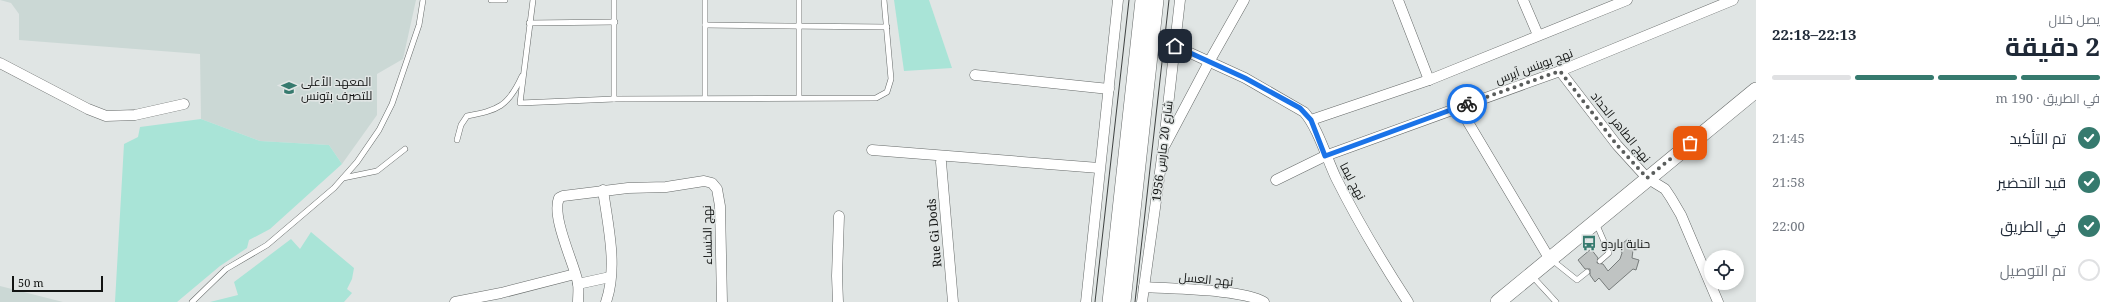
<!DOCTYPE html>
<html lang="ar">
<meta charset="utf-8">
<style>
:root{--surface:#fff;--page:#f2f2f3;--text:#1f2937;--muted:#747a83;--line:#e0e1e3;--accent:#367a6e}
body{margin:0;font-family:"Noto Serif",Cairo,serif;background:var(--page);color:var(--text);direction:rtl;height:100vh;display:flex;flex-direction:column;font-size:15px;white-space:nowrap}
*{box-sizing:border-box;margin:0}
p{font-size:13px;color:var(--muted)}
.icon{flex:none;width:22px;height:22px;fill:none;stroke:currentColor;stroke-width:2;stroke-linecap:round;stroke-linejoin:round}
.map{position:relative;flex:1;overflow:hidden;direction:ltr}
.side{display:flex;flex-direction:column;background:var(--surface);width:360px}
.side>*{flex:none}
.fabs{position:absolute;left:1704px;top:250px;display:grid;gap:8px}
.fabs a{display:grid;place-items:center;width:40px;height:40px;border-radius:50%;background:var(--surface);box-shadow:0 2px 6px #0003;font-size:20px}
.scale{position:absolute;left:12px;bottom:10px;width:91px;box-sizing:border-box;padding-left:4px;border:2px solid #121413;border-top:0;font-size:11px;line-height:14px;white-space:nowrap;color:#121413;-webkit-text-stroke:3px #e0e5e4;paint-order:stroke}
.pin{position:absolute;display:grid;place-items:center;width:34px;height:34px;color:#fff;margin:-17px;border-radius:8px;box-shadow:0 2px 6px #0006}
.courier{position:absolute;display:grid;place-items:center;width:40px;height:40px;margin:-20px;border:3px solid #1a73e8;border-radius:50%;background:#fff;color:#222;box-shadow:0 1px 5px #0007}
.headline em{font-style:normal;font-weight:700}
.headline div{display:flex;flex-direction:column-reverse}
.headline{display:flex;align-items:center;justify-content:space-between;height:68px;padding:0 16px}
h1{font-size:26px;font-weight:700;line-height:30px}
.bar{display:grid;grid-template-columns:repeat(4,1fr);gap:6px 4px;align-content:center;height:48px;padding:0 16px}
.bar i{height:5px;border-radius:3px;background:var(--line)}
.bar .active{background:var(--accent)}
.bar p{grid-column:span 4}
ol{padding:0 16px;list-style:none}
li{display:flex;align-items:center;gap:12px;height:44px}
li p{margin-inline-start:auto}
li .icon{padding:4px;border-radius:50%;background:var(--accent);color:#fff;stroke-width:4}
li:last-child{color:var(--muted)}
li i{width:22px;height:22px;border:2px solid var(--line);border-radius:50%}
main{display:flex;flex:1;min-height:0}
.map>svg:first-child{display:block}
.built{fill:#cbd8d5}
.green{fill:#a9e4d7}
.building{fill:#bfc3c2;stroke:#787d7c}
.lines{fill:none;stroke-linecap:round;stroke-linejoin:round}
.lane-casing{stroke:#666a69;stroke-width:6}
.street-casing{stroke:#666a69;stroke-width:11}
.secondary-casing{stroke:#666a69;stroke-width:16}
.lane{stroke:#fff;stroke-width:5}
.street{stroke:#fff;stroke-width:10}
.secondary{stroke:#fff;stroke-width:15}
.tram{stroke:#3f4241;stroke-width:1}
.done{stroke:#5a5d5c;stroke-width:4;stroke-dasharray:0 7.2}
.route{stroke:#1a73e8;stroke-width:5}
.labels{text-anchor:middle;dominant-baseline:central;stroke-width:3;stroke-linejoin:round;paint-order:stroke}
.street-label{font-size:12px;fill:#121413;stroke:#e0e5e4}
.poi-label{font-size:12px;fill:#121413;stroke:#e0e5e4;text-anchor:start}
</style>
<main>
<section class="side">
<div class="headline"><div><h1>2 دقيقة</h1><p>يصل خلال</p></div><em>22:13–22:18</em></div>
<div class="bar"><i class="active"></i><i class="active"></i><i class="active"></i><i></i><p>في الطريق · 190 m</p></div>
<ol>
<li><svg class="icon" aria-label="check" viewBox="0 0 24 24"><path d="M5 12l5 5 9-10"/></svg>تم التأكيد<p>21:45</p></li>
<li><svg class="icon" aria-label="check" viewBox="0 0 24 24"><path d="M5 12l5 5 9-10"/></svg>قيد التحضير<p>21:58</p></li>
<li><svg class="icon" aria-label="check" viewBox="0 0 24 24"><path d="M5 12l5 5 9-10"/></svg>في الطريق<p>22:00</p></li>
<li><i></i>تم التوصيل</li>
</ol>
</section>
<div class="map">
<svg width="1756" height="302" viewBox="0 0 1756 302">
<rect width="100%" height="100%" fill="#e0e5e4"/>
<!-- built -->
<g class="built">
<polygon points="0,0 416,0 403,59 377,74 377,115 342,164 329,145 260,141 201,119 200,54 19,40 19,14 11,3"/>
<polygon points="0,286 63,302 0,302"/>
</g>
<!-- green -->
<g class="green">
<polygon points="894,0 929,0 952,68 904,71"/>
<polygon points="201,119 260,141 329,145 342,164 270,229 249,240 247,248 220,266 177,302 115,302 124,144 138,137 140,127"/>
<polygon points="311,232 354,268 352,279 347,289 352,293 344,302 210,302 238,295 234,282 291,239 300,249"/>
</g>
<!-- building -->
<polygon class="building" points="1628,239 1633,250 1632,258 1639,260 1636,270 1633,269 1609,290 1599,278 1595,282 1590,275 1590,269 1585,269 1578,260 1591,249 1598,258 1597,263 1603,264 1608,271 1620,259 1622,253 1619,246"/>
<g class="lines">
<!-- lane casing -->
<g class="lane-casing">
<g id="lane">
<polyline points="491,0 505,0"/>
<polyline points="533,0 520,103 614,99 876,98 887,92 891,79 884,0"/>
<polyline points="705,0 705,98"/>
<polyline points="799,0 799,97"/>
<polyline points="529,23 615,22"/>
<polyline points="705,25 887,27"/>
<polyline points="614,99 614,0"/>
<path d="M457,140L461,125L467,116C498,110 508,107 522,76"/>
<polyline points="343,178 377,171 405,149"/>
<polyline points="1596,223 1609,253 1600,261"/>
<polyline points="1552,260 1577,280 1587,272"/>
<polyline points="1533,277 1556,302"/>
<polyline points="192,302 226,269 267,245 334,188 357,162 379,130 392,104 419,25 423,0"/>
</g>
</g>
<!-- street casing -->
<g class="street-casing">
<g id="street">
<polyline points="1398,0 1429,80"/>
<polyline points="1523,0 1538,35"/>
<path d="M1175,46L1245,78L1304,112C1317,126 1327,159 1336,178C1357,220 1382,262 1408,302"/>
<polyline points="0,63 88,109 106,116 135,115 184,104"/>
<polyline points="1560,71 1617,145 1647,178 1665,189 1671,198 1681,215 1718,302"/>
<polyline points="975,75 1109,89"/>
<polyline points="1459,107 1549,258"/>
<polyline points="1311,120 1429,80 1627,0"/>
<polyline points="1165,145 1209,62 1244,0"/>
<polyline points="872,150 1099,168"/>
<polyline points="941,162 953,302"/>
<polyline points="1276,180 1325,156 1560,71 1733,0"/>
<path d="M603,190C608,226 618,267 606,302"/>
<polyline points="578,284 610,277"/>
<path d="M1144,287C1173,289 1242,289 1264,302"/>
<polyline points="455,302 501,293 575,274"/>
<path d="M578,302C578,296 579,289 578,283C574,263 551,217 559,198L563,196L628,188L666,187L704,181L712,183L717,189L720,206L722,302"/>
<polyline points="838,302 837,276 839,216"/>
<polyline points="1086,302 1118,0"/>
<polyline points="1142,302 1163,150 1180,0"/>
</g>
</g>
<!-- secondary casing -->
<g class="secondary-casing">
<g id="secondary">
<polyline points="1110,302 1143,0"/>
<polyline points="1123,302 1156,0"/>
<polyline points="1498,302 1756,90"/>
</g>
</g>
<!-- lane -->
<use href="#lane" class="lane"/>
<!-- street -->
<use href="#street" class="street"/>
<!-- secondary -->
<use href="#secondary" class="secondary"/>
<!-- tram -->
<g class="tram">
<polyline points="1095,302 1129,0"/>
<polyline points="1135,302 1169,0"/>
</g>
</g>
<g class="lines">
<!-- done -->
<polyline class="done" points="1467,104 1560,71 1617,145 1647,178 1690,143"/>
<!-- route -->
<polyline class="route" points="1175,46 1245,78 1300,108 1311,120 1325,156 1467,104"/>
</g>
<!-- icons -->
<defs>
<g id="university-bare" transform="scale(1.2)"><path d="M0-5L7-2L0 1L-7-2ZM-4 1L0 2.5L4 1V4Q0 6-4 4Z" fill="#367a6e" stroke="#e0e5e4" stroke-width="2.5" paint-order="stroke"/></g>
<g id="bus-bare" transform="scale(1.2)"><path d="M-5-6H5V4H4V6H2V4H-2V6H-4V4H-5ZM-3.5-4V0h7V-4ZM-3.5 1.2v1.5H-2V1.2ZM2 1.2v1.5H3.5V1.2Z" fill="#367a6e" stroke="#e0e5e4" stroke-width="2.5" paint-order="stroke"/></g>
</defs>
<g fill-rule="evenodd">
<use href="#university-bare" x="289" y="88"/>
<use href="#bus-bare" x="1589" y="243"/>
</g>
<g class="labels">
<!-- street labels -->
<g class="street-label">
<text transform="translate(1534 66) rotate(-20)">نهج بوينس آيرس</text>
<text transform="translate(1621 127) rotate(51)">نهج الطاهر الحداد</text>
<text transform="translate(1162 151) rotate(-83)">شارع 20 مارس 1956</text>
<text transform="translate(1353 181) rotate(62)">نهج ليما</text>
<text transform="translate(934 233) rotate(-95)">Rue Gi Dods</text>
<text transform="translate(707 235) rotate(-91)">نهج الخنساء</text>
<text transform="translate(1206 279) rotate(5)">نهج العسل</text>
</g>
<!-- poi labels -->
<g class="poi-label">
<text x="301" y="81">المعهد الأعلى<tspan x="301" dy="14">للتصرف بتونس</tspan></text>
<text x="1601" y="243">حناية باردو</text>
</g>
</g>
</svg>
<div class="fabs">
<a><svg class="icon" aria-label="locate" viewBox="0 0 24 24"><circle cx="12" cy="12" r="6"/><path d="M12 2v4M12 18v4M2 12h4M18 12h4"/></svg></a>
</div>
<div class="scale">50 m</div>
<div class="pin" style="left:1690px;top:143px;background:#ea580c"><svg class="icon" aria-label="bag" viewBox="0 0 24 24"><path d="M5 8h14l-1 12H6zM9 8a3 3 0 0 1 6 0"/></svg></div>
<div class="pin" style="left:1175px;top:46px;background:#1f2937"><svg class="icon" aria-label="home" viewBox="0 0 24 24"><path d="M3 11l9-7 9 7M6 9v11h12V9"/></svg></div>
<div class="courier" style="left:1467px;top:104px"><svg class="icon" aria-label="bike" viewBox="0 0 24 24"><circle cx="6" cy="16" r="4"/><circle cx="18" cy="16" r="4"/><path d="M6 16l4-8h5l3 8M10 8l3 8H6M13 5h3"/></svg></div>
</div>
</main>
